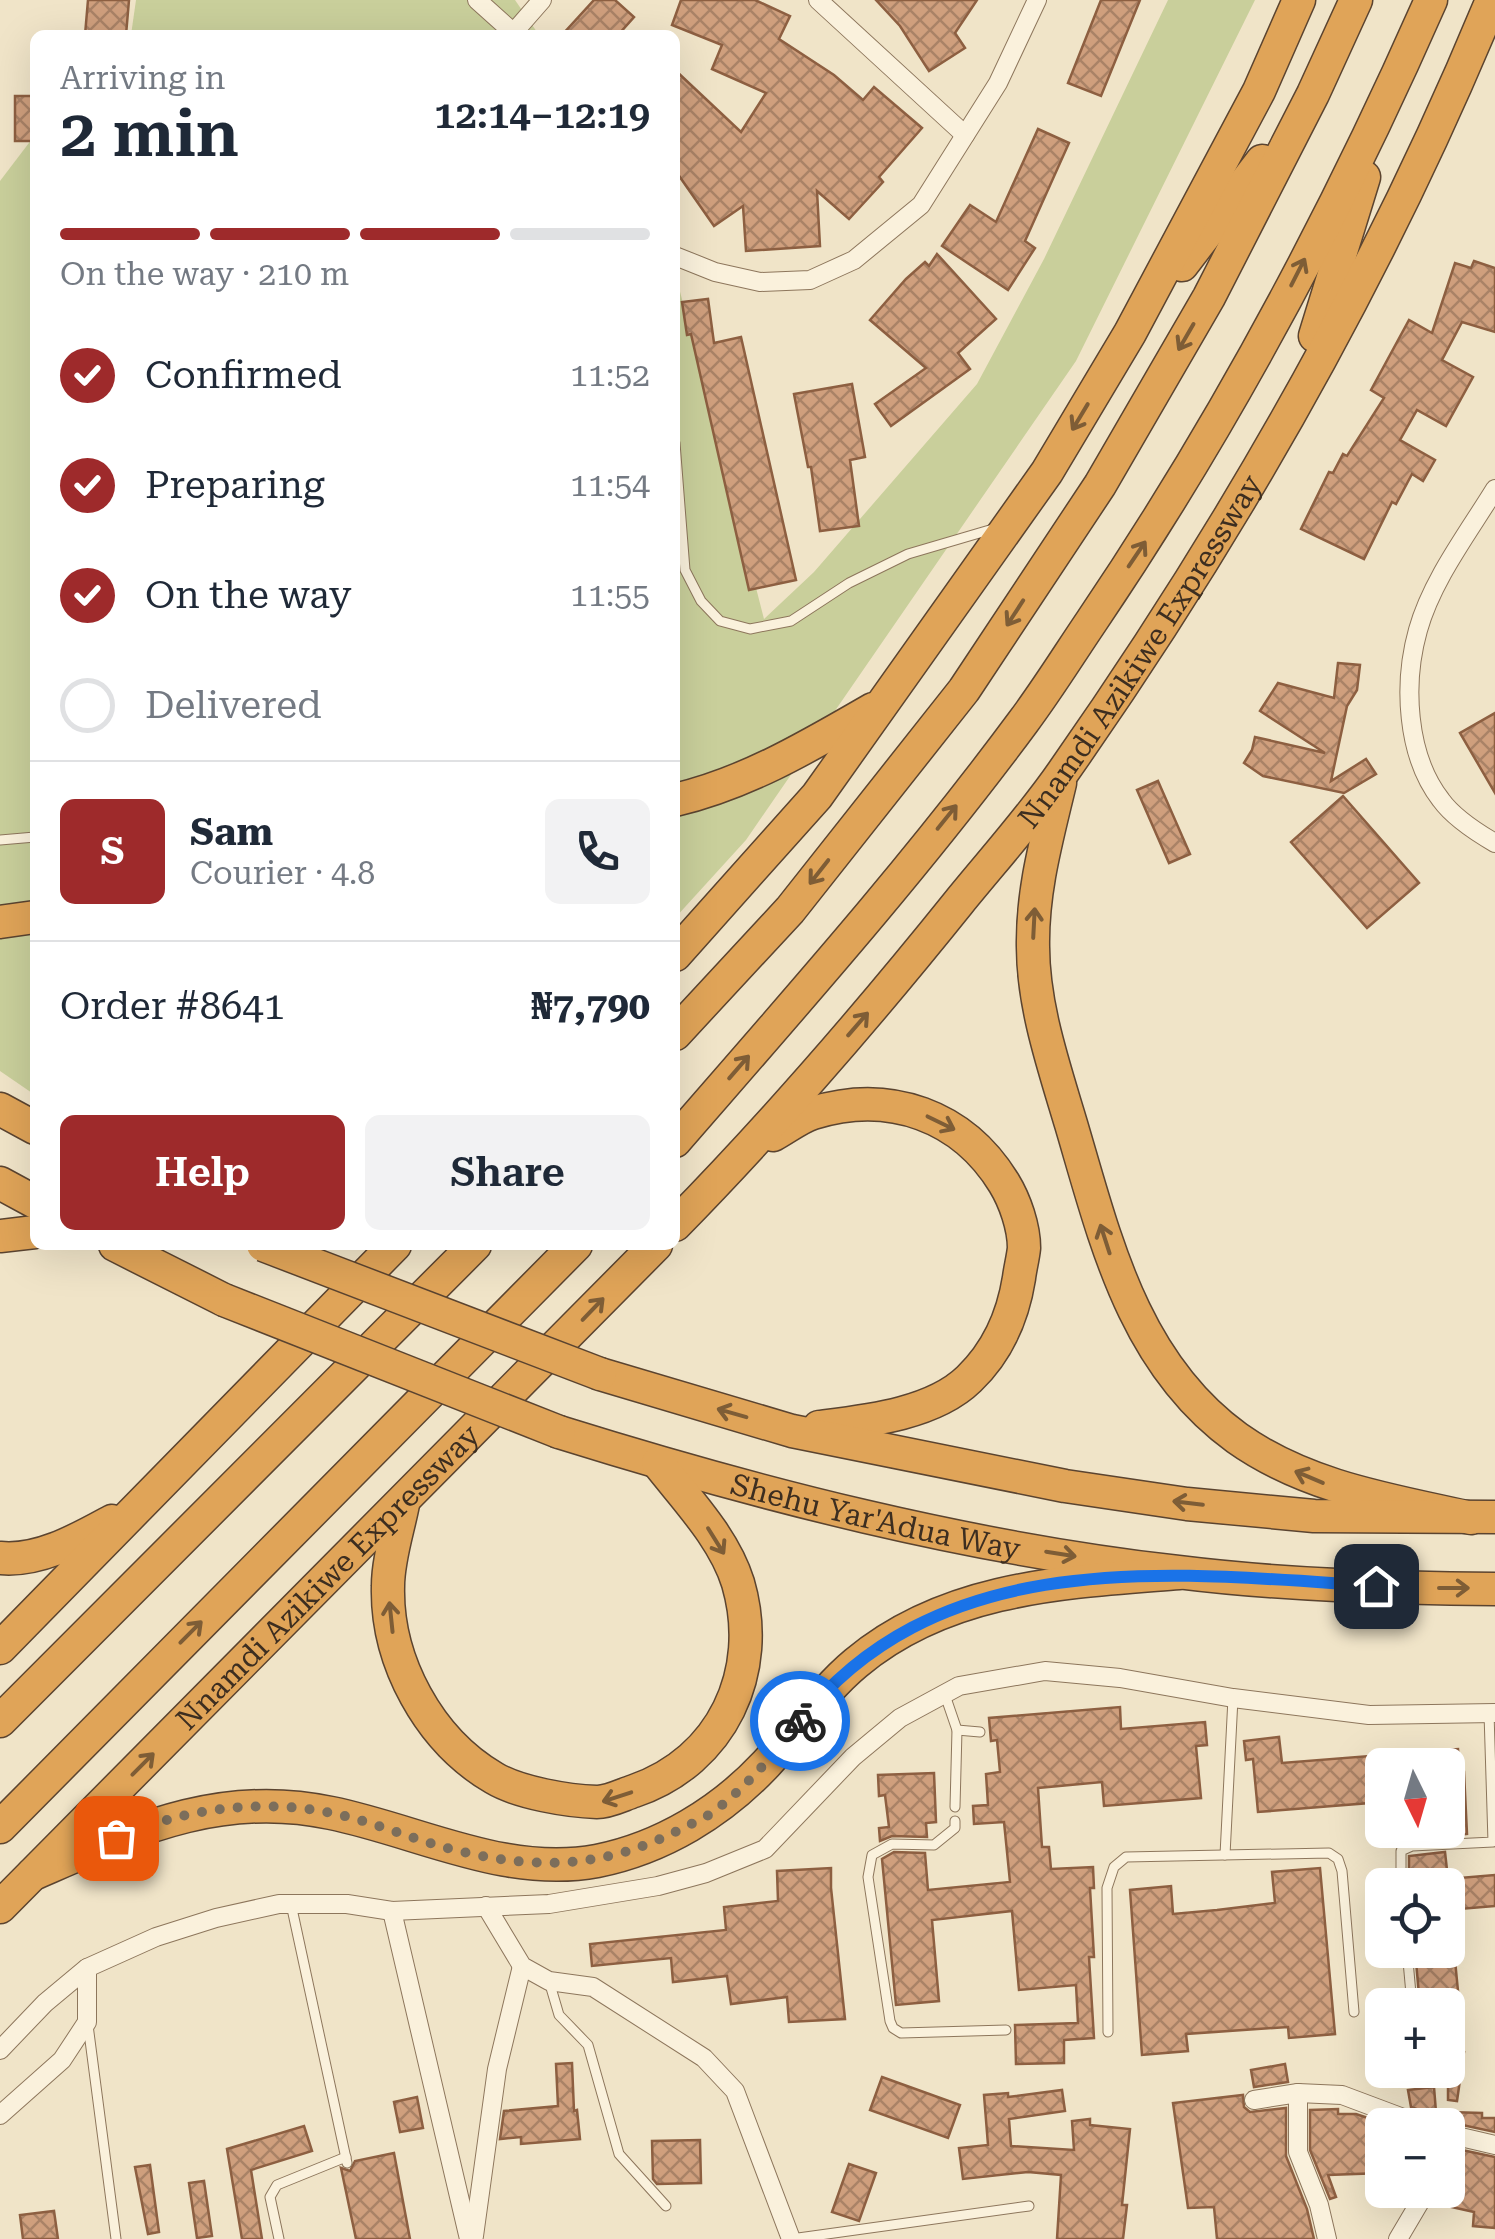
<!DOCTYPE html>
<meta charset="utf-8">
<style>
:root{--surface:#fff;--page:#f2f2f3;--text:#1f2937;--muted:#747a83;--line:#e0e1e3;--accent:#9e2a2b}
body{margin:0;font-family:"Roboto Serif",serif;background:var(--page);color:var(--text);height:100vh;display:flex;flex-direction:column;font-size:38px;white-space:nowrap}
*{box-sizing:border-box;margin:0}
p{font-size:32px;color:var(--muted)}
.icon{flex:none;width:55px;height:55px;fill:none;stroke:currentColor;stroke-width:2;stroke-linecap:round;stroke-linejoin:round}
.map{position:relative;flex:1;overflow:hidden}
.sheet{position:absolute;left:30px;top:30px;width:650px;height:1220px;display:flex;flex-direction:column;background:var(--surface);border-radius:15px;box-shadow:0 10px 40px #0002}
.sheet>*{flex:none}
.needle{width:65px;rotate:175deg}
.controls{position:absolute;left:1365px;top:1748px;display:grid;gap:20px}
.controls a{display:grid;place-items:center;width:100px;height:100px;border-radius:15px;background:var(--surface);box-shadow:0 10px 40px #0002;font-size:50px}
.pin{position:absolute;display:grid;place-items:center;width:85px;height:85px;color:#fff;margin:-42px;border-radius:20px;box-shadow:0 5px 15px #0006}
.courier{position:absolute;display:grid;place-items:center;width:100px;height:100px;margin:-50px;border:8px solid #1a73e8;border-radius:50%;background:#fff;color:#222;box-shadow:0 2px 12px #0007}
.head em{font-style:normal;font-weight:600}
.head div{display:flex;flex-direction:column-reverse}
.head{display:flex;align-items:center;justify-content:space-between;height:170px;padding:0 30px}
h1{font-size:65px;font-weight:600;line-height:75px}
.bar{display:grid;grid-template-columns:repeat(4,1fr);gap:15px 10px;align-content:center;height:120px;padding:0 30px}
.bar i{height:12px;border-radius:8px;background:var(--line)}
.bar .current{background:var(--accent)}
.bar p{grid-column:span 4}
.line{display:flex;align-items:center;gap:25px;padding:0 30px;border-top:2px solid var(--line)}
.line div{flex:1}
.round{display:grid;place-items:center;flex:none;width:105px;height:105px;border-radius:15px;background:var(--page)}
ol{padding:0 30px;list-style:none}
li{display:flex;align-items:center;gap:30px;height:110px}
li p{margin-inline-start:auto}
li .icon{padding:10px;border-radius:50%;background:var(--accent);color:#fff;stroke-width:4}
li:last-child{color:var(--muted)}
li i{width:55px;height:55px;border:5px solid var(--line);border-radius:50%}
.cta{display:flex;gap:20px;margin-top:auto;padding:20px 30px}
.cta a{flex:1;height:115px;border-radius:15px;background:var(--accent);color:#fff;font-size:40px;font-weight:600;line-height:115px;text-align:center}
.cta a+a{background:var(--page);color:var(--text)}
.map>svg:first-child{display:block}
.green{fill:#c9cf9b}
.building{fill:url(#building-cross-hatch);stroke:#8d5f41;stroke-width:2.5}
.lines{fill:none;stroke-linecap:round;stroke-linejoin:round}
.lane-casing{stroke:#8d765c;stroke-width:11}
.street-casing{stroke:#8d765c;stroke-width:20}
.highway-casing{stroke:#5b4430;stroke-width:35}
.lane{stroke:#faf1dc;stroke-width:9}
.street{stroke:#faf1dc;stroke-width:18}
.highway{stroke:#e0a458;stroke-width:32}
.highway-bridge-casing{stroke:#5b4430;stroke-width:35;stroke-linecap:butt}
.highway-bridge{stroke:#e0a458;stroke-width:32}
.oneway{stroke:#7e5d36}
.done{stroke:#7c6e5b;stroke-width:10;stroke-dasharray:0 18}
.route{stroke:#1a73e8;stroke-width:12}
.labels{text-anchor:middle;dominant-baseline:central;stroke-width:10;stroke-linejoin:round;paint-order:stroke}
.street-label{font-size:30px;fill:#3d2e20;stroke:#f7eed8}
</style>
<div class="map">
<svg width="1495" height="2239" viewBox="0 0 1495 2239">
<defs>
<pattern id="building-cross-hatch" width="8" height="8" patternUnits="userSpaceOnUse" patternTransform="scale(2.5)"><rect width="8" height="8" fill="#cf9f7d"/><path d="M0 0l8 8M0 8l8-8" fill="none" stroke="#a98266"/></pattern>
</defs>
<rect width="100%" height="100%" fill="#f0e4c8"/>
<!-- green -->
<g class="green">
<polygon points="136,0 515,0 539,35 131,35"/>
<polygon points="1168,0 1255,0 1076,361 746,840 675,918 675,272 764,619 814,572 977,384 1044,259"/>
<polygon points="35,135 35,1095 0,1071 0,181"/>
</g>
<!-- building -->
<g class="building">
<polygon points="88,0 129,0 126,35 85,35"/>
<polygon points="594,0 615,0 634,17 618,35 562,35"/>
<polygon points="681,0 755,0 790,16 779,39 834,75 863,100 874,87 922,128 879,177 883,182 849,219 817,191 820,246 746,251 743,206 714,226 675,170 675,70 741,132 766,93 712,69 722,45 672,25"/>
<polygon points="876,0 977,0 955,33 965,48 929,71 900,26"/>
<polygon points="1101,0 1140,0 1101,96 1068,83"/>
<rect x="15" y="96" width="20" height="45"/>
<polygon points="1038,129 1069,143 1025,241 1035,248 1008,290 942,246 970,205 996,222"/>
<polygon points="937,254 996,319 958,353 970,369 891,426 875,404 926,368 870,320 906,279 925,262 929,266"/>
<polygon points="1474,261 1495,268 1495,332 1462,322 1442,360 1473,377 1446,426 1417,410 1400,440 1435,460 1423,481 1412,474 1396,504 1392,502 1364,559 1301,529 1329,472 1333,473 1343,454 1347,456 1384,398 1371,390 1409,320 1432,333 1455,263 1471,268"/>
<polygon points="708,299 714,343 741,337 796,580 749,590 691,334 687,335 682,302"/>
<polygon points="852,384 865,457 850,460 859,526 820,531 811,467 808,467 794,394"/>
<polygon points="1338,663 1360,665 1357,690 1347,706 1331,781 1366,759 1376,774 1344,793 1263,776 1244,763 1252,750 1255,737 1325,753 1260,711 1278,683 1334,698"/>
<polygon points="1495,713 1495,793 1460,733"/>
<polygon points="1158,781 1190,854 1169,863 1137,790"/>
<polygon points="1343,796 1419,883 1367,928 1291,842"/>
<polygon points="1120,1707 1121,1729 1205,1722 1207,1745 1196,1746 1201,1798 1104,1806 1102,1782 1038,1788 1042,1847 1049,1847 1051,1869 1093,1867 1094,1888 1090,1888 1094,1957 1089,1957 1094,2038 1064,2040 1064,2063 1016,2064 1015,2025 1078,2023 1076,1985 1019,1990 1012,1911 932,1920 939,2001 896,2005 882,1859 894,1852 925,1853 928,1890 1010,1882 1004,1822 974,1824 973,1806 988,1805 986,1774 1000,1772 997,1740 991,1741 989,1718"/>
<polygon points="1279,1737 1282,1763 1382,1755 1382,1802 1258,1812 1253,1759 1246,1760 1244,1741"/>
<polygon points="1458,1749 1459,1765 1401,1765 1401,1753"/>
<polygon points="1464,1772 1467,1834 1449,1836 1448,1773"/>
<polygon points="934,1773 936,1822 926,1823 927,1837 892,1836 880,1841 879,1828 889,1827 885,1795 879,1796 878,1775"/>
<polygon points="1445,1852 1448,1879 1495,1875 1495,1906 1448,1910 1448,1885 1409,1885 1409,1856"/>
<polygon points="831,1868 831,1888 845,2019 789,2022 787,1997 731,2004 727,1976 673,1982 671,1958 592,1966 590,1944 726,1930 724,1907 778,1901 777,1871"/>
<polygon points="1320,1868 1335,2034 1289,2038 1288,2027 1186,2034 1188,2051 1142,2055 1130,1890 1171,1886 1173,1914 1217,1910 1275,1903 1272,1872"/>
<polygon points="1415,1950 1454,1950 1458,1991 1419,1995"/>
<polygon points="1448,2050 1464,2052 1457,2101 1448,2100"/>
<polygon points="572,2063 574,2111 577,2110 580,2139 521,2144 521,2137 500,2139 504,2111 558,2106 556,2064"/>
<polygon points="1285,2064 1288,2082 1254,2087 1251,2070"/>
<polygon points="882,2077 960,2105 948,2138 870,2110"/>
<polygon points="1434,2087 1436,2112 1427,2113 1411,2107 1408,2090"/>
<polygon points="1062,2090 1065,2111 1009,2119 1011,2146 1074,2150 1072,2121 1090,2119 1090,2125 1130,2129 1122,2205 1127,2205 1123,2239 1057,2239 1061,2175 1028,2172 963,2179 959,2148 988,2145 984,2095 1008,2093 1008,2097"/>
<polygon points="1243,2095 1244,2107 1250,2112 1286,2108 1286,2156 1307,2209 1314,2239 1217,2239 1214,2207 1188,2208 1173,2103"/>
<polygon points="417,2097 423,2128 400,2132 394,2102"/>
<polygon points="1338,2109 1338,2114 1356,2114 1371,2119 1371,2127 1382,2128 1382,2173 1328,2175 1336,2197 1330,2199 1310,2150 1310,2110"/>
<polygon points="1448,2112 1482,2113 1482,2118 1495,2118 1495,2132 1448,2122"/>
<polygon points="304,2126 312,2151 251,2170 262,2239 242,2239 227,2149"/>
<polygon points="700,2140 701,2183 657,2184 653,2179 652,2141"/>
<polygon points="1448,2147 1495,2157 1495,2228 1473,2226 1474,2212 1434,2203 1439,2190 1448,2190"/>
<polygon points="394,2153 410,2239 356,2239 341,2168 350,2171 355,2161"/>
<polygon points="849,2164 876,2173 859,2221 832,2212"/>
<polygon points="150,2165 159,2232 148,2234 135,2167"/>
<polygon points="204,2181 212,2236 197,2238 189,2183"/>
<polygon points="54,2211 58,2239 23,2239 20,2215"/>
</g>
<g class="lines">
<!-- lane casing -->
<g class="lane-casing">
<g id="lane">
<polyline points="675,443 685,570 701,601 720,621 750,629 791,621 849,583 908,554 993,529"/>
<polyline points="0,840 35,837"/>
<polyline points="945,1695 957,1730 955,1807"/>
<polyline points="957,1730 980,1732"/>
<polyline points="955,1821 955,1828 934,1845 892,1844 872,1855 868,1877 890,2021 893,2028 901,2033 1006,2030"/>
<polyline points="1225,1855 1233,1698"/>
<polyline points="1401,1885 1401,1851 1412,1846 1493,1842 1489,1713"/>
<polyline points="291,1904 347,2163"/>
<polyline points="1407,1950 1412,2005"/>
<polyline points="549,1981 559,2015 588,2045 619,2154 666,2206"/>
<polyline points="88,2025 116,2239"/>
<polyline points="1108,2032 1107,1888 1114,1867 1126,1857 1329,1853 1338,1859 1342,1871 1354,2012"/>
<polyline points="279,2239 270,2197 277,2185 346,2157"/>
<polyline points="791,2239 1029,2206"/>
</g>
</g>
<!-- street casing -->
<g class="street-casing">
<g id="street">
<polyline points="477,0 516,35"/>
<polyline points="818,0 965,135"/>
<polyline points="514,32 542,0"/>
<polyline points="675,256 715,272 760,282 810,280 854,260 921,205 998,83 1037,0"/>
<path d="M1495,489C1468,533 1432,580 1418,630C1403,683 1406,755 1441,800C1454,818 1476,832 1495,843"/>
<polyline points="486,1906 522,1966 549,1981 593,1987 704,2058 735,2091 791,2239"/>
<polyline points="392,1911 469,2239"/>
<polyline points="0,2050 45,2003 87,1968 156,1937 216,1918 279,1904 347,1904 392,1911 549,1904 658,1886 706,1873 765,1849 853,1757 900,1718 959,1686 1045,1671 1120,1678 1233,1698 1369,1715 1495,1713"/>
<polyline points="1298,2093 1298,2152 1319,2205 1327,2239"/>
<polyline points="1254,2100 1298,2093 1342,2095 1422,2125"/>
<polyline points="0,2115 62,2060 87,2022 87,1968"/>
<polyline points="1448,2134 1495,2145"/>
<polyline points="474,2236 497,2069 522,1966"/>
<polyline points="1398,2239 1427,2190"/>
</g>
</g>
<!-- highway casing -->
<g class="highway-casing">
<g id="highway">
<polyline points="1182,265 1262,161"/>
<polyline points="1315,336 1364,177"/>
<path d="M1060,783C1047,838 1032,890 1033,947C1033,1006 1054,1067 1071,1124C1105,1239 1133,1363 1237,1438C1306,1487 1389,1500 1471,1518"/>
<path d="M675,800C747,783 809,746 873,709"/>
<polyline points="0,922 35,917"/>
<polyline points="675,955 817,796 1047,472 1130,333 1259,91 1299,0"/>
<polyline points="675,1034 790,910 964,690 1100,485 1209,297 1313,94 1356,0"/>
<polyline points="0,1109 35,1128"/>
<path d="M773,1135C786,1128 800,1117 813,1113C890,1089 963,1116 1004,1183C1015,1201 1024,1227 1024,1248C1023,1258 1020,1269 1019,1278C1013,1316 997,1352 969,1379C933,1414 867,1421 819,1427"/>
<path d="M675,1141C794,1004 915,868 1023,722C1047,690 1068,656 1091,622C1223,427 1336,216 1431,0"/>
<polyline points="0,1183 35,1202"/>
<path id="s1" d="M675,1225C776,1122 869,1014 959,902C994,859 1032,817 1063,772C1232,531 1380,272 1492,0"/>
<polyline points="0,1236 35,1232"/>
<polyline points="115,1245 224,1300"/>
<polyline points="600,1374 792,1431 1065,1486 1187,1504 1314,1516 1495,1517"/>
<path id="s2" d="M559,1432C761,1495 968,1548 1178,1572C1282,1585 1390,1588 1495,1589"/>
<path d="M403,1504C398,1530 388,1559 388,1586C386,1661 429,1740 494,1778C519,1793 568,1801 597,1802C609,1802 622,1795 634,1791C722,1761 764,1672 738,1583C724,1538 687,1500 658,1463"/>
<path d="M0,1558C39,1562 79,1539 112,1521"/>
<polyline points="0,1648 395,1245"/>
<polyline points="0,1721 475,1245"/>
<polyline points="0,1827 576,1245"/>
<path d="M33,1874C133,1831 219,1789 331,1813C419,1831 505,1878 597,1861C662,1848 721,1812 766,1764C797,1731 821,1692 856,1663C948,1586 1067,1582 1179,1573"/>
<path id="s3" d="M0,1907L656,1245"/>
</g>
</g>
<!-- lane -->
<use href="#lane" class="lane"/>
<!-- street -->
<use href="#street" class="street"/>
<!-- highway -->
<use href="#highway" class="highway"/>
<!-- highway-bridge casing -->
<g class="highway-bridge-casing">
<g id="highway-bridge">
<polyline points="263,1245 600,1374"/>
<polyline points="224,1300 559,1432"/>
</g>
</g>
<!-- highway-bridge -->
<use href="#highway-bridge" class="highway-bridge"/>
</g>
<!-- one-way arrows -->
<defs><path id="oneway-shaft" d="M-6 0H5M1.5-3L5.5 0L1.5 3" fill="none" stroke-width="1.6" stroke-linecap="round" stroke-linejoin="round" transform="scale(2.5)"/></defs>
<g class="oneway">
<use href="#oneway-shaft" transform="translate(1298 272) rotate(-63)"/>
<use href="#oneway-shaft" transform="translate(1186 337) rotate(120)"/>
<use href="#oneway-shaft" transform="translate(1080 417) rotate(121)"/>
<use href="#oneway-shaft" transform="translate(1137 554) rotate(-56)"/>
<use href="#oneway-shaft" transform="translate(1015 613) rotate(123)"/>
<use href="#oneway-shaft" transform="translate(947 817) rotate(-51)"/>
<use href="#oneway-shaft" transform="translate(819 872) rotate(128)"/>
<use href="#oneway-shaft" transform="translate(1034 923) rotate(-87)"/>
<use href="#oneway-shaft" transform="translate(858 1024) rotate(-49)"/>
<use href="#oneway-shaft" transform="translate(739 1067) rotate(-49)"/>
<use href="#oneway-shaft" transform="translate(941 1123) rotate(26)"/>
<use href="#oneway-shaft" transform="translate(1105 1239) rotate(-108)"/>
<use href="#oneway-shaft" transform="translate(593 1309) rotate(-46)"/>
<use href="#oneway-shaft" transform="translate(732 1413) rotate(-164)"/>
<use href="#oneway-shaft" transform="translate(1309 1477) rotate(-157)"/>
<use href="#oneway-shaft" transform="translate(1188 1503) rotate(-173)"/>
<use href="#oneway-shaft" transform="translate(716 1541) rotate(58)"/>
<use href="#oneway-shaft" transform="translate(1061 1554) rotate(9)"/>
<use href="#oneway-shaft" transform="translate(1454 1588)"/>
<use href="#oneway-shaft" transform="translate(391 1617) rotate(-96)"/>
<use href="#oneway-shaft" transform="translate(191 1632) rotate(-45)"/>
<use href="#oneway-shaft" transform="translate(143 1764) rotate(-45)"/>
<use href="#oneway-shaft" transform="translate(617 1797) rotate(162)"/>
</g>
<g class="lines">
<!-- done -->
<path class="done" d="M116,1838C183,1809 259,1798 331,1813C376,1822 418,1842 463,1852C540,1870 606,1867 677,1831C690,1824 705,1819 717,1809C749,1784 775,1753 800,1721"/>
<!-- route -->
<path class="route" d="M800,1721C941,1543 1175,1573 1376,1586"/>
</g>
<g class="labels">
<!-- street labels -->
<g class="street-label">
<text stroke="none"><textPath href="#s1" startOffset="740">Nnamdi Azikiwe Expressway</textPath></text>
<text stroke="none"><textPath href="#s2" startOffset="328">Shehu Yar'Adua Way</textPath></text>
<text stroke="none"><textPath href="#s3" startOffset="465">Nnamdi Azikiwe Expressway</textPath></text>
</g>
</g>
</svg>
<div class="controls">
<a><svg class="needle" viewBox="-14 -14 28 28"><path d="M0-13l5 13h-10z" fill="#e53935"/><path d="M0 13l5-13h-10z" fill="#747a83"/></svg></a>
<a><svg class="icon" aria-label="locate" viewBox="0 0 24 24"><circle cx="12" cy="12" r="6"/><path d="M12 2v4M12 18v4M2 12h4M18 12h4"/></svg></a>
<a>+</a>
<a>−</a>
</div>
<div class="pin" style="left:116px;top:1838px;background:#ea580c"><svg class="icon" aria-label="bag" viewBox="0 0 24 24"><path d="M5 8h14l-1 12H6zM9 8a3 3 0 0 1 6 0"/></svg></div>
<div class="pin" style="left:1376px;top:1586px;background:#1f2937"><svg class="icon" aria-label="home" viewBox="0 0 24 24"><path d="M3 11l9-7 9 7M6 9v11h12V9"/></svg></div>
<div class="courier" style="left:800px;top:1721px"><svg class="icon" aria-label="bike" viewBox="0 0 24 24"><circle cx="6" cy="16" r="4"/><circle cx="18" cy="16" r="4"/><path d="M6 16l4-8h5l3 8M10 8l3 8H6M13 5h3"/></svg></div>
<section class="sheet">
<div class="head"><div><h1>2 min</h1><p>Arriving in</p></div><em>12:14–12:19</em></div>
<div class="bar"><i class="current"></i><i class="current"></i><i class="current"></i><i></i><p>On the way · 210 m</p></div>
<ol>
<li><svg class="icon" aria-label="check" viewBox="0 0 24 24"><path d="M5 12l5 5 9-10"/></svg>Confirmed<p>11:52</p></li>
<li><svg class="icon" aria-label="check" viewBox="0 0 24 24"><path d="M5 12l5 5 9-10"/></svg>Preparing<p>11:54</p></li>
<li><svg class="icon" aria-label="check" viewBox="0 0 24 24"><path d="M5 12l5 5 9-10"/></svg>On the way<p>11:55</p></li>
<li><i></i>Delivered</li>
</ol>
<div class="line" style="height:180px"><b class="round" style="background:var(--accent);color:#fff">S</b><div><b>Sam</b><p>Courier · 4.8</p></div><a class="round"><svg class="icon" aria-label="phone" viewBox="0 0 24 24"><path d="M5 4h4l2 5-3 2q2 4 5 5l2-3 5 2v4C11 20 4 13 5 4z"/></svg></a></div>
<div class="line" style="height:130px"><div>Order #8641</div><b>₦7,790</b></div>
<div class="cta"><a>Help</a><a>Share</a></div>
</section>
</div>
